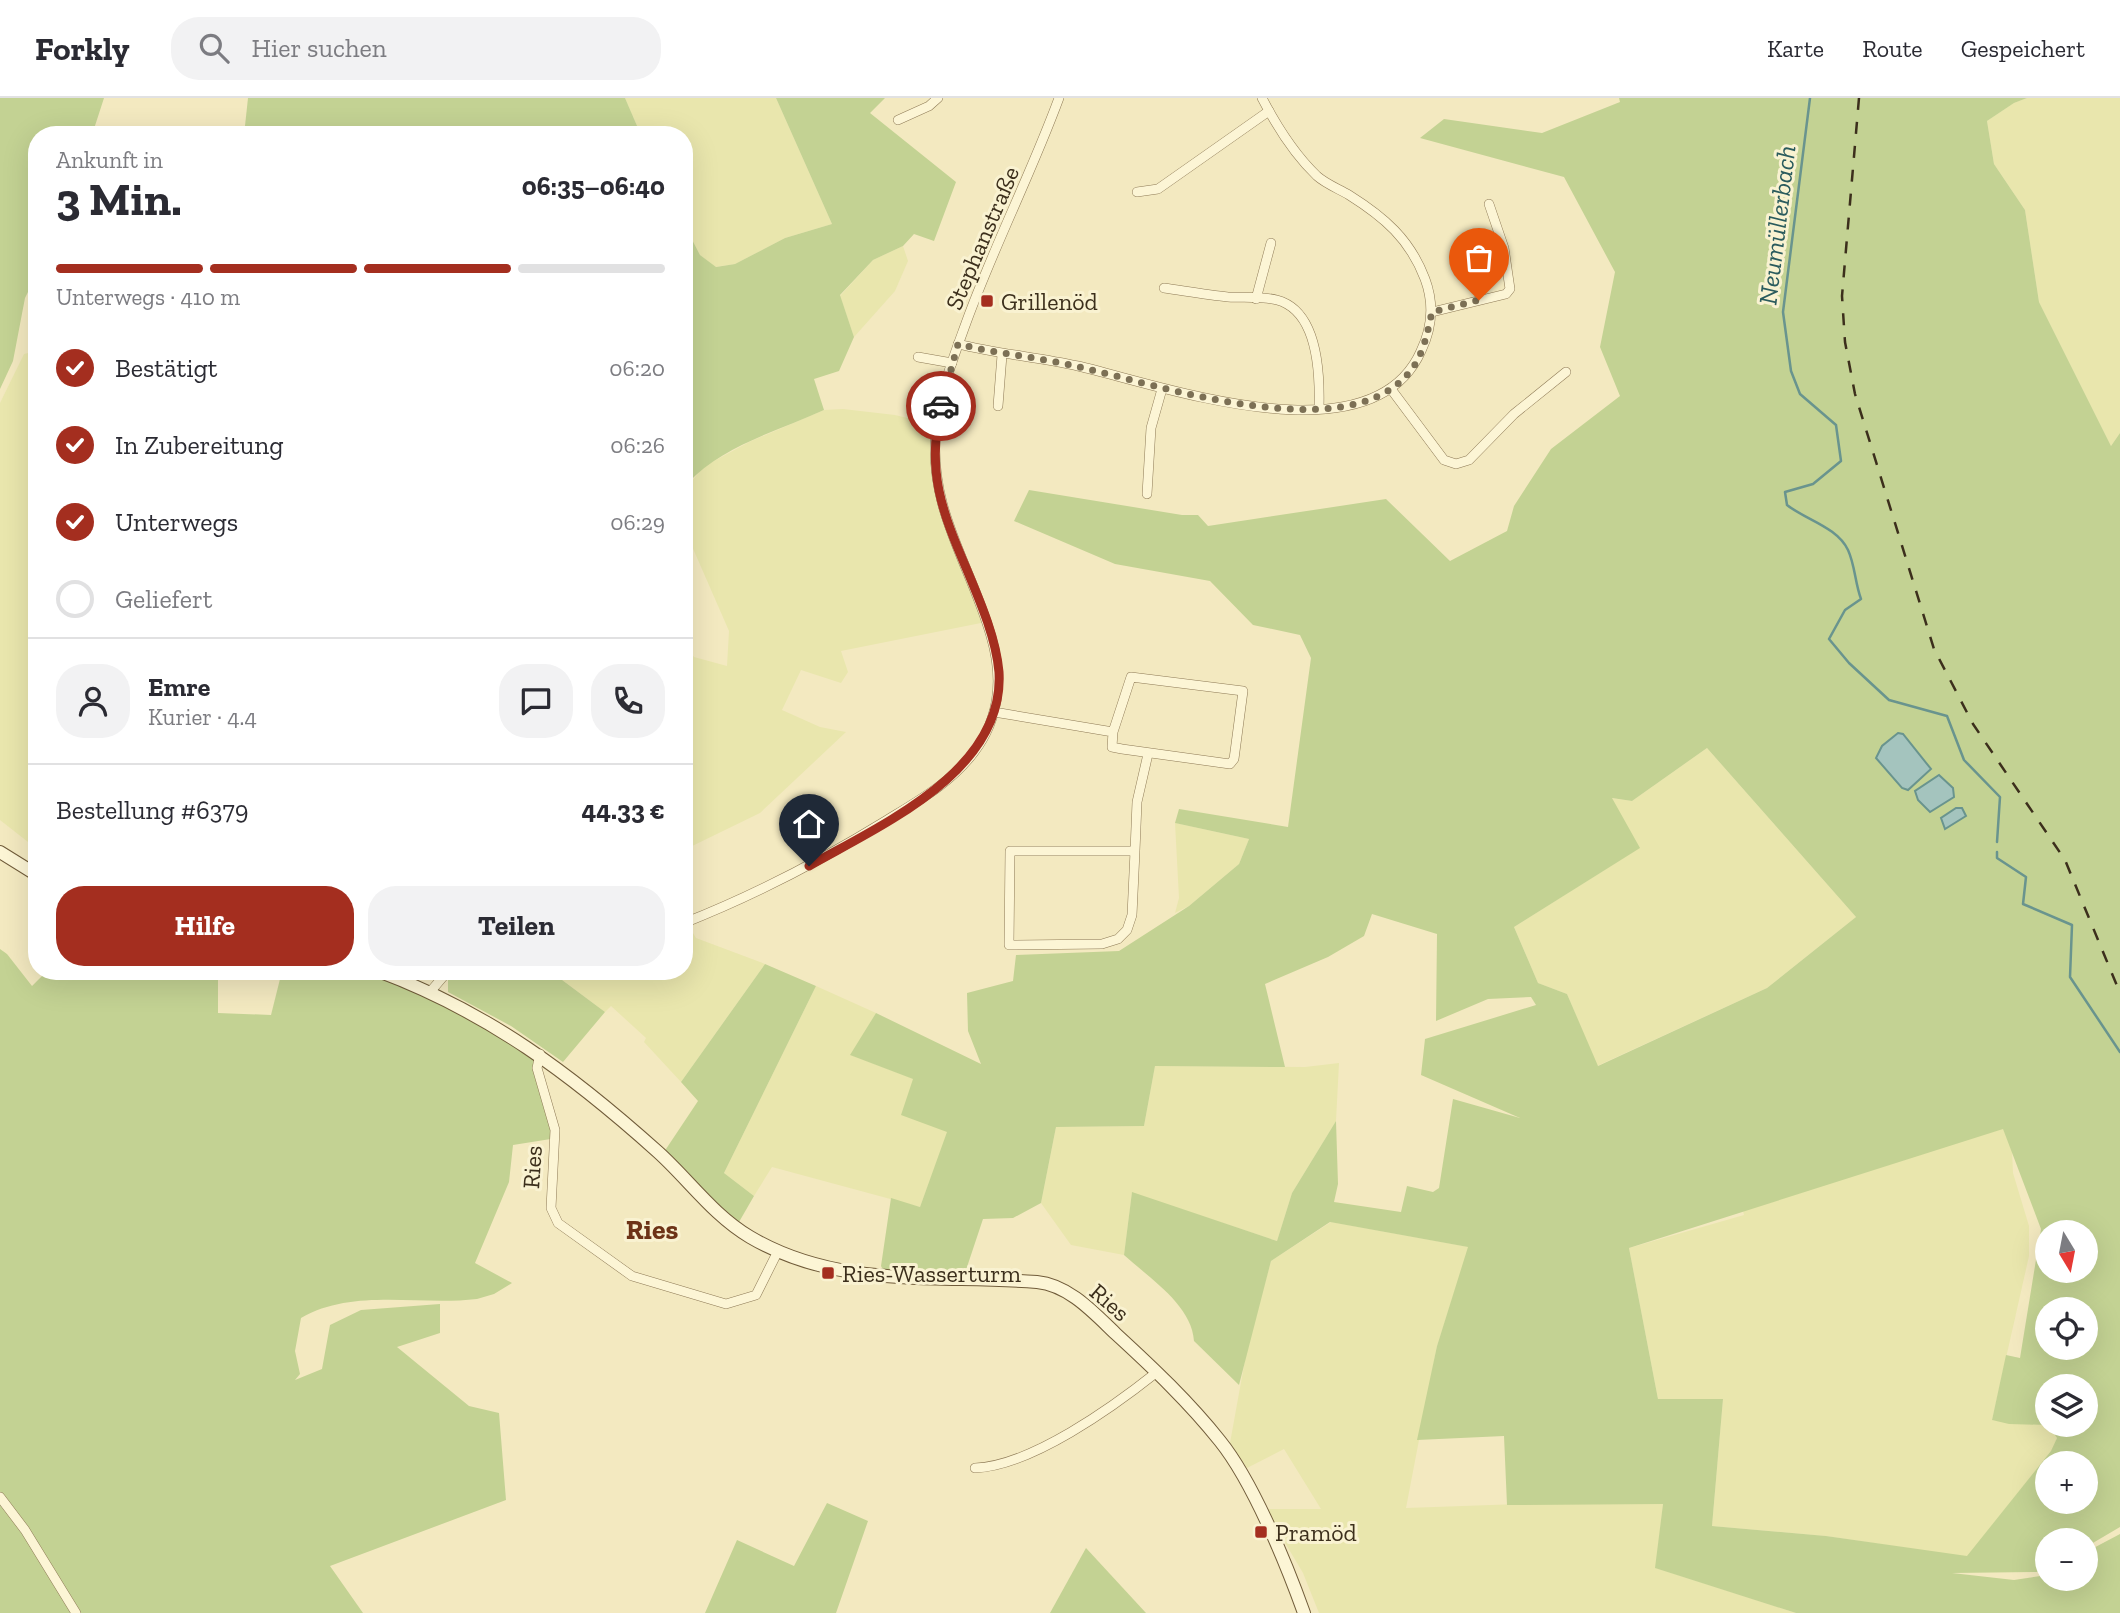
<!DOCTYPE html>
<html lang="de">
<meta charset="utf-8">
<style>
:root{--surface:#fff;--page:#f2f2f3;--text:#2b2b33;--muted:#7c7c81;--line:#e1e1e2;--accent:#a42e1f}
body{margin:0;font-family:"Zilla Slab",serif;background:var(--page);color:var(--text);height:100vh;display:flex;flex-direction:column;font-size:26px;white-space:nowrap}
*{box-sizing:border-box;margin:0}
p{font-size:23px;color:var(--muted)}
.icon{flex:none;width:38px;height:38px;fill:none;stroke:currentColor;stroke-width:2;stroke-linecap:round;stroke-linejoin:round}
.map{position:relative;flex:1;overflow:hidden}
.side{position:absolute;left:28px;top:28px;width:665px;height:854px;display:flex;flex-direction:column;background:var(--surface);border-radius:28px;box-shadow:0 7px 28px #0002}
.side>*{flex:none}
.needle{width:46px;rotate:170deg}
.controls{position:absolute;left:2035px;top:1122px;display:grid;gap:14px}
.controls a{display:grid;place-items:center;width:63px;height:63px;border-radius:50%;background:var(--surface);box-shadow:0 7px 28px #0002;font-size:35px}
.pin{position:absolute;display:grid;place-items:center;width:60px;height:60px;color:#fff;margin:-72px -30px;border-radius:50% 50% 50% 0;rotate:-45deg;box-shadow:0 0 7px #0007}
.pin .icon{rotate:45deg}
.courier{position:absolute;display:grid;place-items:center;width:70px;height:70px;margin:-35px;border:5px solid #a42e1f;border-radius:50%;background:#fff;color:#222;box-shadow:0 2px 9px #0007}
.overview em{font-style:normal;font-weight:800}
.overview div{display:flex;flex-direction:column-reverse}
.overview{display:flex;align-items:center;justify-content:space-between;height:119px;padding:0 28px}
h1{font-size:46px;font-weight:800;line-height:52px}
.bar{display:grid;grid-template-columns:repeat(4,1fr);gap:10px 7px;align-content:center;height:84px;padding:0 28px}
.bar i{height:9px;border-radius:5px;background:var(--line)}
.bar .active{background:var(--accent)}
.bar p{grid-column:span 4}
.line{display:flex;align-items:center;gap:18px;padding:0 28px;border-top:2px solid var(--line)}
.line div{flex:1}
.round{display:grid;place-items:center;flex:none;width:74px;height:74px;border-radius:28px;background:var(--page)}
ol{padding:0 28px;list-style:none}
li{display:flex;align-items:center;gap:21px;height:77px}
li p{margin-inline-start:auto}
li .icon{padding:7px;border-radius:50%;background:var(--accent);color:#fff;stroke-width:4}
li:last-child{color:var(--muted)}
li i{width:38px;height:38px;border:4px solid var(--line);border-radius:50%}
.button{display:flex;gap:14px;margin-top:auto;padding:14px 28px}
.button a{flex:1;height:80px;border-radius:28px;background:var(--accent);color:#fff;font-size:28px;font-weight:800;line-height:80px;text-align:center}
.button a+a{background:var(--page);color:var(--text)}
header{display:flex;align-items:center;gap:42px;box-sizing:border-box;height:98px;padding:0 35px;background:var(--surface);border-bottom:2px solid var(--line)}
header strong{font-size:33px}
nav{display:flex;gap:38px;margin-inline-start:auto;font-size:24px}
.search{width:490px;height:63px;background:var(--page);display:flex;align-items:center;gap:18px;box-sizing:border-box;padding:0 24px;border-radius:28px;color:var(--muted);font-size:26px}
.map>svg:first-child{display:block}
.farmland{fill:#e9e6ad}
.green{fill:#c3d293;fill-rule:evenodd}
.water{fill:#a4c4be;stroke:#69948e;stroke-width:2}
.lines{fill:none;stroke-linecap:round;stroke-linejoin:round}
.stream{stroke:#69948e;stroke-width:2.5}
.street-casing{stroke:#8e7a56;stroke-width:10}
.secondary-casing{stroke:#705b39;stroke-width:14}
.street{stroke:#fcf5d5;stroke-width:9}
.secondary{stroke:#fcf5d5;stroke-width:12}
.rail{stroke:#3c2f1c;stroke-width:2.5;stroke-dasharray:12 12;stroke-linecap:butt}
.done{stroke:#7c7055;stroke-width:7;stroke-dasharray:0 12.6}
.route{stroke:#a42e1f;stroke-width:9}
.poi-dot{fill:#a42e1f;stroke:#f9f2d1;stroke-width:2.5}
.labels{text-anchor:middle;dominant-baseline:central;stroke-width:6;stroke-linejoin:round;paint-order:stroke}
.street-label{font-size:24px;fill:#3c2f1c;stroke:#f9f2d1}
.poi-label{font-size:24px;fill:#3c2f1c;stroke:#f9f2d1;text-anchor:start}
.water-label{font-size:26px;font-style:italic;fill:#2a5b5d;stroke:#f9f2d1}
.quarter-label{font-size:28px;font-weight:bold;fill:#6d3317;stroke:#f9f2d1}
</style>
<header>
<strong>Forkly</strong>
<div class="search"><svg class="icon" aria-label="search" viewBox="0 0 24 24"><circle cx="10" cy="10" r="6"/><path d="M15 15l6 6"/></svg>Hier suchen</div>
<nav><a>Karte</a><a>Route</a><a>Gespeichert</a></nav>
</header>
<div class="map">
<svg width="2120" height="1515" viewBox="0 0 2120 1515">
<rect width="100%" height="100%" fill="#f3e9c0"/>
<!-- farmland -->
<g class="farmland">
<polygon points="625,0 776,0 832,126 785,140 735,166 715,169 700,157 684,126 684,37 641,37"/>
<polygon points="2027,0 2120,0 2120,335 2111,348 2039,204 2025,112 1994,66 1987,23 2014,5"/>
<polygon points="903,148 908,163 895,193 854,239 840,198 873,162"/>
<polygon points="37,253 37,751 0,722 0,305 24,256"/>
<polygon points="843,311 895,317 936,327 934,372 986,524 841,553 848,574 841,585 801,572 782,612 820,629 846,634 760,715 684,752 684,546 694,559 727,568 729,533 684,430 684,393 703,369 749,344 824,312"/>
<polygon points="1707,650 1856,819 1767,890 1597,968 1567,896 1538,885 1514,829 1639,750 1611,700 1632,703"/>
<polygon points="1175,725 1249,741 1239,766 1189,808 1175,815 1179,800"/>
<polygon points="684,820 696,840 765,866 681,984 644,944 646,940 611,908 605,914 550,873 684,873"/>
<polygon points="816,888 876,915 851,957 914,981 948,1034 920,1109 772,1069 754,1098 724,1075"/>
<polygon points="1339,965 1336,1023 1292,1095 1277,1143 1132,1095 1124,1157 1071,1147 1041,1105 1056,1029 1144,1028 1155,968 1305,969"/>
<polygon points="2003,1030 2012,1052 2013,1075 2029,1128 2029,1158 1992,1322 2048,1327 2057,1340 2052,1353 1967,1459 1826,1438 1712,1428 1723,1301 1658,1301 1629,1150 1744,1117 1743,1113 1746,1112"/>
<polygon points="1331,1124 1469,1149 1437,1248 1406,1410 1545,1405 1663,1406 1656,1470 1796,1515 1319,1515 1303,1475 1265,1411 1321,1411 1284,1351 1247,1370 1230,1345 1247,1251 1271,1163"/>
</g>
<!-- green -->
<g class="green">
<polygon points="0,0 104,0 92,37 37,37 37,176 25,200 13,263 0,291"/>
<polygon points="248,0 625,0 641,37 244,37"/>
<path d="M776,0H885L870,15L956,84L934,143L914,136L903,148L873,162L840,197L854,239L839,273L814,281L824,312C778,333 722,348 688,385L684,378V126L700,157L716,169L735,166L785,140L832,126Z"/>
<path d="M1619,0H2027L2014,5L1987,23L1994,66L2025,112L2039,204L2111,348L2120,335V1429L2086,1449V1442H2048L2047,1471L2043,1474L1952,1475L2014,1482L2047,1477L2048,1480H2086V1454L2120,1436V1515H1796L1655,1470L1663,1406L1507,1407L1504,1338L1417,1342L1437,1248L1468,1149L1330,1124L1271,1163L1239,1287L1194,1243C1192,1207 1149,1180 1124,1157L1132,1094L1277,1143L1292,1095L1336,1023L1338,1086L1334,1104L1401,1114L1407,1088L1433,1094L1439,1090L1453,1001L1520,1020L1421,977L1425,941L1536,907L1531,899L1488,901L1436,923L1437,836L1372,816L1364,838L1328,859L1265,886L1285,969L1155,968L1144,1028L1056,1029L1041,1105L1013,1120L983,1121L964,1178L883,1172L881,1168L891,1100L920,1109L947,1034L901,1017L913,981L850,957L876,915L981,966L968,933L967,895L1013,883L1016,857L1119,853L1189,808L1239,766L1249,741L1175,725L1179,711L1288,729L1311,560L1300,537L1253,527L1210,483L1115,466L1014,423L1029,392L1182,417H1198L1208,428L1386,401L1450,463L1507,433L1514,408L1551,351L1620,298L1600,249L1615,174L1564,79L1420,40L1444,21L1542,35L1620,4ZM1707,650L1856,819L1767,890L1598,968L1567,896L1538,885L1514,829L1640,750L1612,700L1632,703ZM2003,1031L2041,1131L2020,1260L2006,1257L1992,1322L2009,1326L2048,1327L2057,1340L2051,1353L1967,1458L1826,1438L1712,1428L1723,1301H1658L1629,1150ZM2048,1134H2086V1172H2048ZM2048,1211H2086V1250H2048ZM2048,1288H2086V1326H2048ZM2048,1365H2086V1404H2048Z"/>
<path d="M0,851L7,856L32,888L47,873H218V915L271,917L282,873H378L430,894L538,963L557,1040L513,1047L509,1084L475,1165L512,1185L494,1196L477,1201C419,1208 353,1190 301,1220L295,1253L300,1276L295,1282L322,1271L330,1227L361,1212L440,1206V1235L397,1249L469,1308L499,1315L506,1402L330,1468L363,1515H0Z"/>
<polygon points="765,866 816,888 724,1075 754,1098 739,1124 734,1122 664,1054 698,1003 681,984"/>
<polygon points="464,873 550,873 605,914 563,964 511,928 448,894 448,881"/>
<polygon points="827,1405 868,1423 836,1515 705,1515 737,1442 794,1468"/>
<polygon points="1086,1450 1146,1515 1050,1515"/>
</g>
<!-- water -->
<g class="water">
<polygon points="1898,635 1903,636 1931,671 1908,692 1902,690 1876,660 1882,648"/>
<polygon points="1939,677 1953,690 1954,699 1930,714 1918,702 1915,693"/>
<polygon points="1956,710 1962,710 1966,718 1945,731 1941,720"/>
</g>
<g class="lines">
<!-- stream -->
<g class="stream">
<path d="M1810,0L1783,214L1791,273L1800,296L1836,327L1841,363L1813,386L1785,394L1787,407C1806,422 1837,429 1848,452C1855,467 1855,485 1861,501L1845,512L1829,541L1849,565L1889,602L1947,618L1964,662L2000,699L1997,744"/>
<polyline points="1997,754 1997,760 2026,779 2023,806 2072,827 2070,879 2120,954"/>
</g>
<!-- street casing -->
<g class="street-casing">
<g id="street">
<polyline points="898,22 929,8 938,0"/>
<polyline points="1137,94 1158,91 1269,13"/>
<path d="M1164,190C1185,193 1207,197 1228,199C1243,200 1262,198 1277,202C1318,213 1320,276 1319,310"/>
<polyline points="1256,201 1271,145"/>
<polyline points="1432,214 1506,196 1510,191 1504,150 1489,106"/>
<path d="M958,246C998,256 1038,259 1078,268C1164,288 1372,364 1421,253C1432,230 1434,205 1425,181C1410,141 1384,119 1349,97C1339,91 1326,86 1317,78C1294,56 1276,27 1262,0"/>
<polyline points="918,259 952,265"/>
<polyline points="1391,291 1444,362 1456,366 1469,362 1514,316 1566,274"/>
<polyline points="998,308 1002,257"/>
<polyline points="1147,396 1151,330 1162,291"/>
<polyline points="994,614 1113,634 1131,579 1243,593 1234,661 1230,666 1122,651 1112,649 1113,634"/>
<polyline points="1135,753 1132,817 1127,832 1118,841 1102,846 1009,847 1010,753 1135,753 1137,704 1148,656"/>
<path d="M684,825C755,797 822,762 887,722C918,703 952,684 974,654C1000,620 1003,579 991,538C970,465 928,411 936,332C939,296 954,258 966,225C994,148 1031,76 1059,0"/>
<polyline points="430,894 448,873"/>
<polyline points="540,956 537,970 555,1032 551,1110 558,1125 632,1178 726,1206 756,1197 778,1153"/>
<path d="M975,1370C1031,1368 1113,1309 1157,1274"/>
<polyline points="0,1399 25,1432 76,1515"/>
</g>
</g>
<!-- secondary casing -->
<g class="secondary-casing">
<g id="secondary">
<polyline points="0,754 37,777"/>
<path d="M378,873C488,914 571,976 658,1054C689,1082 713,1117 750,1139C840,1192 939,1176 1037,1184C1069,1187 1094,1215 1116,1236C1152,1269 1189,1304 1220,1343C1253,1384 1286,1465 1304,1515"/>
</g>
</g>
<!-- street -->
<use href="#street" class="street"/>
<!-- secondary -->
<use href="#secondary" class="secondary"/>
<!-- rail -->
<polyline class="rail" points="1859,0 1842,198 1845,244 1855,296 1934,551 1973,626 2065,762 2120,895"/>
</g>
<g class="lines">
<!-- done -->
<path class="done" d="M941,308L958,246C998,256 1039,259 1079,269C1160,287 1342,350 1407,277C1423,260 1427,236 1432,214L1479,202"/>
<!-- route -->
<path class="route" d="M809,768C881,727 1005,673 999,574C996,540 980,503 967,472C942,414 926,373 941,308"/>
</g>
<!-- markers -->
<g class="poi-dot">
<rect x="980" y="196" width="14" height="14" rx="3.5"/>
<rect x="821" y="1168" width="14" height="14" rx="3.5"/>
<rect x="1254" y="1427" width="14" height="14" rx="3.5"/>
</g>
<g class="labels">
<!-- street labels -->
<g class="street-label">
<text transform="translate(982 140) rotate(-67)">Stephanstraße</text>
<text transform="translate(532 1069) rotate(-86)">Ries</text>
<text transform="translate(1110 1204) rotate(41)">Ries</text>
</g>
<!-- poi labels -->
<g class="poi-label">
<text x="1001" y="203">Grillenöd</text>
<text x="842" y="1175">Ries-Wasserturm</text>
<text x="1275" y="1434">Pramöd</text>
</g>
<!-- water labels -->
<g class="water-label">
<text transform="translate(1777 127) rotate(-83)">Neumüllerbach</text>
</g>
<!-- quarter labels -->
<g class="quarter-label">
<text x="652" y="1131">Ries</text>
</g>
</g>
</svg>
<div class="controls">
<a><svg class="needle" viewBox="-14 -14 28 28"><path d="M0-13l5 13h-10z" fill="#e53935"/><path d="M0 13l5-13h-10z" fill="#7c7c81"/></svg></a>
<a><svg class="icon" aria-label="locate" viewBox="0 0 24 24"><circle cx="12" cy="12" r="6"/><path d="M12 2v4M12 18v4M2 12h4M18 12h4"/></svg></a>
<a><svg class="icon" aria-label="layers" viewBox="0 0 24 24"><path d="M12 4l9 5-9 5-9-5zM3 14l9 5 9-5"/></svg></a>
<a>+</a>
<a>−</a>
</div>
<div class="pin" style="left:1479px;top:202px;background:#ea580c"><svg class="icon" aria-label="bag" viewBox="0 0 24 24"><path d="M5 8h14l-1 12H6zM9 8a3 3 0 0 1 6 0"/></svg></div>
<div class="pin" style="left:809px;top:768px;background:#1f2937"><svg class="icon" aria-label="home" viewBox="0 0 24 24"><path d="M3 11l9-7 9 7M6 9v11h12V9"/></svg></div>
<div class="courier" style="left:941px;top:308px"><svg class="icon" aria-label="car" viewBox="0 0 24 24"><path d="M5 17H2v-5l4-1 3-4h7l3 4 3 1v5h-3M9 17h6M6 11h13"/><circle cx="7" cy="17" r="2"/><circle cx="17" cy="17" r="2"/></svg></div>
<section class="side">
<div class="overview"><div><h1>3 Min.</h1><p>Ankunft in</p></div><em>06:35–06:40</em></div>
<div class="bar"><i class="active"></i><i class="active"></i><i class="active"></i><i></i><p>Unterwegs · 410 m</p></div>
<ol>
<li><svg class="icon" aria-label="check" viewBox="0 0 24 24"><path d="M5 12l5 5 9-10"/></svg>Bestätigt<p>06:20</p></li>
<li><svg class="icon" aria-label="check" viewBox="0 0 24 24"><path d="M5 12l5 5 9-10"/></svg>In Zubereitung<p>06:26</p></li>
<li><svg class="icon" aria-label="check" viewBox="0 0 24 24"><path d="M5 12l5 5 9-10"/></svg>Unterwegs<p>06:29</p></li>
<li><i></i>Geliefert</li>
</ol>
<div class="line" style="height:126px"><a class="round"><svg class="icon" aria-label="person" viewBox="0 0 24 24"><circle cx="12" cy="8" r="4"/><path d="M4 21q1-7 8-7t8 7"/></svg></a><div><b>Emre</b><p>Kurier · 4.4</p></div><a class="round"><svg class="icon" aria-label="chat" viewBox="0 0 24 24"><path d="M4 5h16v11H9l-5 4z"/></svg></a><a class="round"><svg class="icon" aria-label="phone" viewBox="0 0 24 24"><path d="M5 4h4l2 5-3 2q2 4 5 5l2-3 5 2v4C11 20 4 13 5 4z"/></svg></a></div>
<div class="line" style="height:91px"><div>Bestellung #6379</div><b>44.33 €</b></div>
<div class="button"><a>Hilfe</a><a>Teilen</a></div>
</section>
</div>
